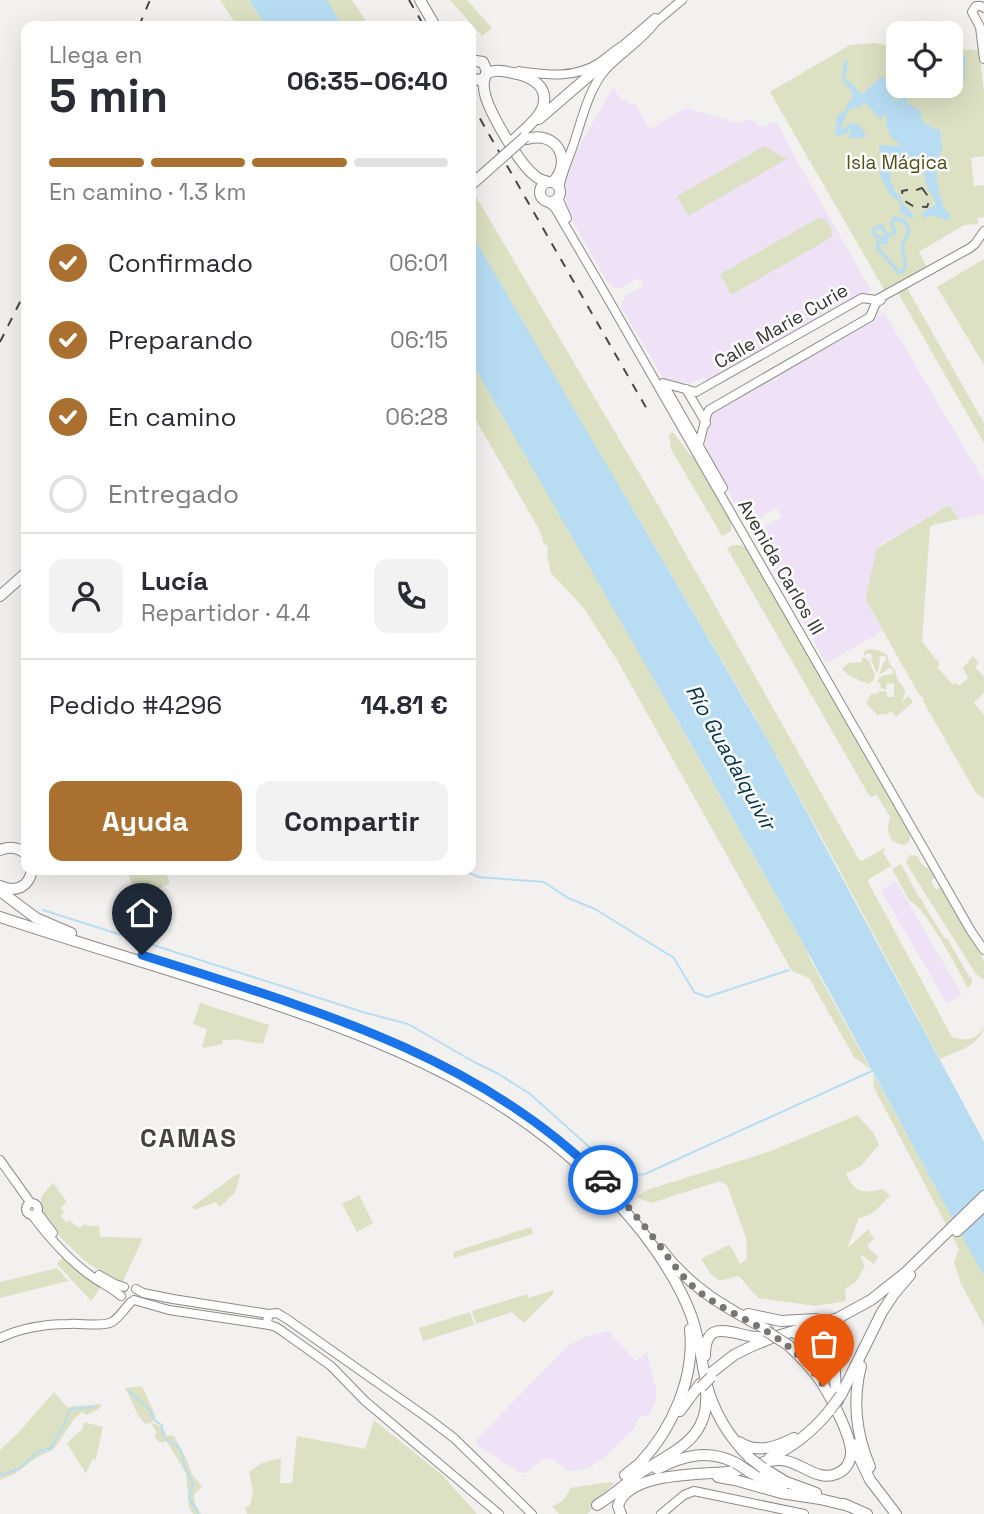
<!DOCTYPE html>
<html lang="es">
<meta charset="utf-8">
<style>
:root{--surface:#fff;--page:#f2f2f3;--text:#2b2b33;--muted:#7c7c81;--line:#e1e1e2;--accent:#a9702f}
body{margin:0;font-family:"Space Grotesk",sans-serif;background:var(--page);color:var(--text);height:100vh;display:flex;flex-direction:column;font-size:26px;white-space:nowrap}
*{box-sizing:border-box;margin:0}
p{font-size:23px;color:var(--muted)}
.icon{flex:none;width:38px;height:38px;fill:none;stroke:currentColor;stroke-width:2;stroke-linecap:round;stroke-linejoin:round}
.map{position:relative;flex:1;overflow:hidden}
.sheet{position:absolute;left:21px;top:21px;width:455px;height:854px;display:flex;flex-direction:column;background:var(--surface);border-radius:14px;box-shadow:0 7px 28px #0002}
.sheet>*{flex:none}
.tools{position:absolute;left:886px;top:21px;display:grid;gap:14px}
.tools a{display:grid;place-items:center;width:77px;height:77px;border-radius:14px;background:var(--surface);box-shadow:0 7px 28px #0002;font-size:35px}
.pin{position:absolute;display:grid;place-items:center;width:60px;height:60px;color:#fff;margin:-72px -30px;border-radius:50% 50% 50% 0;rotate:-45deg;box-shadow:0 0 7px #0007}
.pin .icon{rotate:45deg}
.courier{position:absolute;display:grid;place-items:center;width:70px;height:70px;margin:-35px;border:5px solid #1a73e8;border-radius:50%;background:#fff;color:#222;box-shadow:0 2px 9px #0007}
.headline em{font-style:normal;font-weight:700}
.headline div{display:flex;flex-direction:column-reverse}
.headline{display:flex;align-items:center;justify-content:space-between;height:119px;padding:0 28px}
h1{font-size:46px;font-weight:700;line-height:52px}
.bar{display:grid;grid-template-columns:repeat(4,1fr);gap:10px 7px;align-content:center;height:84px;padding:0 28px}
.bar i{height:9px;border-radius:5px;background:var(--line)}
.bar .active{background:var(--accent)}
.bar p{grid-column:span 4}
.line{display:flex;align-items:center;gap:18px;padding:0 28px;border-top:2px solid var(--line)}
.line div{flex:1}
.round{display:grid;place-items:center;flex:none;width:74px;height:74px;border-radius:14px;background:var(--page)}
ol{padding:0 28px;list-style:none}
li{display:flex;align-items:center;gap:21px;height:77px}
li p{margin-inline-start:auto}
li .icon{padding:7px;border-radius:50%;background:var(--accent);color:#fff;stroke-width:4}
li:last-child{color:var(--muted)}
li i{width:38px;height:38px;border:4px solid var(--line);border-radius:50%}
.primary-button{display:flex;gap:14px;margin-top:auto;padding:14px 28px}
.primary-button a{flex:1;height:80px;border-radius:14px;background:var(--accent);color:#fff;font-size:28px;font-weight:700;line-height:80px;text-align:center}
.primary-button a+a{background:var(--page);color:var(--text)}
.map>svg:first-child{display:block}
.commercial{fill:#efe2f6}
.green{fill:#dce1c3}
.water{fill:#b8ddf2}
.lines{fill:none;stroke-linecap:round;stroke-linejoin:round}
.stream{stroke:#b8ddf2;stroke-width:2}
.canal{stroke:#b8ddf2;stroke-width:3.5}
.major-casing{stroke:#8c8a88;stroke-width:10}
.highway-casing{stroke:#8c8a88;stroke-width:12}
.major{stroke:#fff;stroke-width:8}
.highway{stroke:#fff;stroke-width:10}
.rail{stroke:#4a4847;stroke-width:2;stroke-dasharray:9 9;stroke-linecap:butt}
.highway-bridge-casing{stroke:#8c8a88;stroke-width:12;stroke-linecap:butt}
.highway-bridge{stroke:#fff;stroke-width:10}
.done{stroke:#787675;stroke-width:7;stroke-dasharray:0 12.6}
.route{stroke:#1a73e8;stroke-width:9}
.labels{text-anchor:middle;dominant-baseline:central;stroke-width:5;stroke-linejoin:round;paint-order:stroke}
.park-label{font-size:19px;fill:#4b5118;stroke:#fff}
.street-label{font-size:19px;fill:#353433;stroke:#fff}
.water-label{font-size:21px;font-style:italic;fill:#013349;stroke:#fff}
.district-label{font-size:26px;font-weight:bold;letter-spacing:2px;fill:#464442;stroke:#fff}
</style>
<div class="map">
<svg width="984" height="1514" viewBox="0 0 984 1514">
<rect width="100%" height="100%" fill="#f3f1ef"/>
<!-- commercial -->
<g class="commercial">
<polygon points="613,87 621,100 627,99 630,104 634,102 650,129 686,108 739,123 745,120 753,121 760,126 766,126 770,123 777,122 795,157 871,290 769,349 768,347 762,350 759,349 756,354 709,383 704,377 690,384 664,379 621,307 625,296 644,286 639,278 619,289 613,287 608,283 571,219 565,194 566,181 575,154"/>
<polygon points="884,312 984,481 984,514 959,519 951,508 947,506 878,546 867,602 882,630 875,636 826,663 758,543 762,528 782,517 776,508 757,520 748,519 741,514 704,449 713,411 769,379 775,381 778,379 778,374"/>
<polygon points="896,881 962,995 947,1004 881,890"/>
<polygon points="604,1332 609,1332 636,1361 647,1352 656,1389 656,1400 649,1415 641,1416 637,1420 635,1428 606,1456 589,1468 572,1471 566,1470 554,1460 544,1458 526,1473 519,1472 477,1445 476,1440 569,1345 585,1337"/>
</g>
<!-- green -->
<g class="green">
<polygon points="220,0 249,0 266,26 237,26"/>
<polygon points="326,0 352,0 369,26 342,26"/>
<polygon points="450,0 467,0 492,28 482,36"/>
<polygon points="874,43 898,47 898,86 950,86 950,49 979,50 984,91 984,156 971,158 974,186 984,185 984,217 978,218 978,224 964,225 919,252 927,267 903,281 984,423 984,443 894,286 885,291 770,92 850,45"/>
<polygon points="764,146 787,159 688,216 677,196"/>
<path d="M471,188L658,505L858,858L861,861L885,848V850L883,852L891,866L869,879L868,882L952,1037C967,1041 975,1041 984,1027C980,1045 956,1052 940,1059L839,869L754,715L471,235Z"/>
<polygon points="820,217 828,223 831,228 832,237 731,295 720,274"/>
<polygon points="984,259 984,365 937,287"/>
<polygon points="471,361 583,553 805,947 811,961 973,1254 984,1276 984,1326 961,1284 954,1262 959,1249 874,1088 873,1071 854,1057 809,978 792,971 617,660 583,607 551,573 547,556 548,547 542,541 543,538 535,522 471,412"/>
<polygon points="673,432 690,455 693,456 731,521 731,531 722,536 671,449 669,434"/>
<polygon points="947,506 951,508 959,519 933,525 930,527 922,642 940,664 937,667 953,685 956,683 959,686 968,678 963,668 973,656 979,663 975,667 984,677 984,692 974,703 984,715 984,798 976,793 923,701 924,699 918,693 867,602 866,595 877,548"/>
<path d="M732,545H742L749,552L910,835L909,842L904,845L893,842C887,832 887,829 890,817L877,795L870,797L727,548Z"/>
<path d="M869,649L877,650L887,654L889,663L895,670L897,679L904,688L905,692L902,702L908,696L913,702L896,717L891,711L887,714L877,715L866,703L872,693L875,694L880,691L887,692V697H894V683L886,684L887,690L881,688L880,683L877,681C882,673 886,676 892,674L893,669L888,668L886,671L879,675L883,663L886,660L885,656H881L879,658L880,662L877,673L871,660L872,655L869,653L864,656V652Z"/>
<polygon points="863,657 869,661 875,675 874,680 868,684 850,676 842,669 849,663 861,662"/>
<polygon points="910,855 918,856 921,863 926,868 929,867 935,877 931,881 936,890 941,887 984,961 984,980 976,974 906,863 907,860"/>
<path d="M901,864L918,895L924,903L925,907L945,939L947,938L970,978L971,976C973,980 972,986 968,988C956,967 928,910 909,900L892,869Z"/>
<polygon points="127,870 165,870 170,884 136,897"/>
<polygon points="200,1003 269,1025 263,1044 235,1039 233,1041 223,1039 222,1044 203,1048 202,1046 207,1029 193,1024"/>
<path d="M857,1115L873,1132L879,1145L861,1166L846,1174C855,1193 863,1194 882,1189L890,1195C881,1205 873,1216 859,1218L848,1246V1248L868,1229L874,1239L867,1246L878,1257L874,1264L862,1255L860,1257L865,1266L856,1282L845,1289L846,1301L815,1306L758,1298L739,1276L719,1281L710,1273L701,1259L729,1245L734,1252L740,1264L747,1259L746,1238L727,1185L720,1181L651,1203L636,1197L647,1190L771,1151Z"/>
<polygon points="241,1173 235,1192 220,1207 216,1202 194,1210 192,1207 237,1174 238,1175"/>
<polygon points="53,1183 67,1202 60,1208 64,1212 61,1216 66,1222 69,1220 79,1228 85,1224 88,1226 99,1226 100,1236 101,1237 143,1238 123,1281 121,1283 102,1273 83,1259 62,1239 41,1212 41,1197"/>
<polygon points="359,1195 373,1223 357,1232 342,1204"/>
<polygon points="531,1227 533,1234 454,1258 453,1252"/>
<polygon points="64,1256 102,1285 91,1301 57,1264"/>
<polygon points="57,1268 68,1281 0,1298 0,1282"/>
<polygon points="554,1290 553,1294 524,1323 512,1312 476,1324 472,1311 527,1294 528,1298"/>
<polygon points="470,1312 474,1325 423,1341 419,1328"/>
<polygon points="142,1386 156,1417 151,1422 162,1427 167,1436 174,1436 187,1460 192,1474 202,1487 194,1494 195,1504 201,1514 193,1514 189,1507 186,1473 167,1442 159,1442 155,1437 156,1431 150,1422 145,1424 138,1415 125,1388"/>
<polygon points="54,1392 67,1407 101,1404 100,1408 87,1415 82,1412 74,1419 54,1449 36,1458 13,1475 0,1480 0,1450 19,1432"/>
<polygon points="374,1420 442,1475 477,1514 247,1514 245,1507 250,1505 253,1492 249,1472 262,1463 281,1458 280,1483 292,1483 297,1436 365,1449"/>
<polygon points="84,1422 103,1427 96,1459 92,1460 86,1474 67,1443 83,1428"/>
<path d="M610,1482L614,1483L587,1514H559L552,1506C562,1503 567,1497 570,1488Z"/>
</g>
<!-- water -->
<g class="water">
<polygon points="249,0 327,0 342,26 266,26"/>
<path d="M844,61L848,62L845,79L856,87L857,91L863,94C867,89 877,82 880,77L887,79L891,84L892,97L900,100L901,86H914L912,89H924L925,86H937L936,89H930L928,93L908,91V98L906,102L923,112L920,115L923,122L936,130L938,128L942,136L940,138L943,148C932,170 937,187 945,210L950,213V218L946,220C939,217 932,213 925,218L923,217L922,212L936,205C934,197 928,191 926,183C922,168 927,160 908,156L907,161L908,165L906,167C889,168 892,168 890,183L893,185L894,191L901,196L900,199C904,207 912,210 914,218L912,219L900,213L901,207L898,200L891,196L879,173L882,167H890L891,165L888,163L891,158L900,163L895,156L881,153L879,150L880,145L902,146L889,135V131L886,127L887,115L885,114L881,120L864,102L860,107L852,108L846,114L841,129H843L851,123L860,126L865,134L864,139L861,137L852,139L849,136L851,130H849L847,133L839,136L835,134L837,116L846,110L847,105L853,96C851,89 848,88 844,83C841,78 843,67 844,61Z"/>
<polygon points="471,233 768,740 984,1142 984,1276 805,947 695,751 471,361"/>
</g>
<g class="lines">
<!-- stream -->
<g class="stream">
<polyline points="462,870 479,877 544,882 568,898 595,909 674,958 694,992 707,997 789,970"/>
<polyline points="43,910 366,1013 408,1024 476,1063 497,1073 530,1094 615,1170 626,1176 645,1174 874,1070"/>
<path d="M129,1391L149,1409L155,1421L162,1425C163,1449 174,1436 181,1451C183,1456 183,1463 185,1468C187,1473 190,1478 193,1483L189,1499L196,1508L198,1514"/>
<polyline points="0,1475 19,1469 39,1451 51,1448 65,1422 70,1409 94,1407"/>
</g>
<!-- canal -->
<g class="canal">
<polyline points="948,86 963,80 964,57 960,55 950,54"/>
<path d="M895,218L904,221C912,231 907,235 902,245C902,254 910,265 901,272H898L877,247L878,242L886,243L887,240L876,236L874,232V229L880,226L883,228L886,236L892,235L895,231L891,223Z"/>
</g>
<!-- major casing -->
<g class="major-casing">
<g id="major">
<polyline points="984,8 981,6 976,6 972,12 980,27 984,59"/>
<polyline points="652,25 682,0"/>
<polyline points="620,48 655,18"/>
<path d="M519,71C547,75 574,79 599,63C607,58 613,51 622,46"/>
<path d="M559,190C561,174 569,158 574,143C582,119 589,88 606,69C621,53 641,41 654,24"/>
<polyline points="558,198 567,218"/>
<polyline points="548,202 555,208 603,290 971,931 984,950"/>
<polyline points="661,389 663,383 696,392 862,298 876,300 970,248 975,244 984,231"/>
<polyline points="686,389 706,423"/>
<polyline points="667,390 723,488"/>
<polyline points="696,446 699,444 707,414 709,410 870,317 876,303 881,300"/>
<polyline points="0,1160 30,1202"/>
<circle cx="32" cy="1209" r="6"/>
<polyline points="37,1212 53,1233"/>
<path d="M32,1215C50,1239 69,1261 94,1278C103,1284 113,1289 121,1296"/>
<polyline points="99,1275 115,1284 124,1287"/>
<polyline points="136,1289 143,1293 173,1299 269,1314"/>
<polyline points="134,1300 169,1310 269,1325"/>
<polyline points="269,1314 277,1313 287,1319 429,1419 454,1438 532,1514"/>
<polyline points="269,1314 267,1321 269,1325 276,1327 282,1331 331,1366 365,1401 499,1514"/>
<path d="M0,1338C21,1328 47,1324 69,1324C80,1323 103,1327 112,1322C120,1317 125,1308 131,1302"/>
<polyline points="661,1514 684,1495 694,1491 804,1514"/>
</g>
</g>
<!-- highway casing -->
<g class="highway-casing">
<g id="highway">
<polyline points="420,0 435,26"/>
<polyline points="471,63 476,61 483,62 487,71 485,77 480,80 471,79"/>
<path d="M486,74C495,69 503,71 513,73C531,76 551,87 542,109C536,122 521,132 512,142"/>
<path d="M485,77C484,81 483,84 484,88C485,107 519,163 534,175C538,179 543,181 549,182"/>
<polyline points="539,119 605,62"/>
<path d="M527,139C557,130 573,161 553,182"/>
<circle cx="550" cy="192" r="10"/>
<polyline points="0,596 26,573"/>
<path d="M0,850C10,846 18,847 26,854"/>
<path d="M0,886C16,893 29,887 32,870"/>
<polyline points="0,891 36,918 71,933"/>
<path d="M0,917C87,946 175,971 262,1000C412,1050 542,1106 643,1233C662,1258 680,1285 691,1315C699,1336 701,1359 706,1382C713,1411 729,1437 750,1458"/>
<polyline points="957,1231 984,1206"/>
<path d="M661,1249C690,1288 726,1308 768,1330"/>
<polyline points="748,1314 781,1321 816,1319"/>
<path d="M796,1334C804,1333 811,1334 818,1338C843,1353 831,1379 838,1401"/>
<path d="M705,1356C705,1311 741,1341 765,1337"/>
<path d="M861,1366C852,1401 856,1434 870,1467"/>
<polyline points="711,1373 734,1355 752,1346 774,1337 838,1318 871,1300 905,1273 984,1196"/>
<polyline points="841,1395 882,1312 894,1294 910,1275"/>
<polyline points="680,1411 700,1384"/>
<path d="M739,1442C757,1454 776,1447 794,1438"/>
<polyline points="853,1444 870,1480 896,1514"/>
<path d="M769,1458C793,1447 813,1431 830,1410"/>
<path d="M640,1463C673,1428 695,1377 690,1329"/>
<polyline points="763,1468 786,1482 816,1493"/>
<path d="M657,1469C684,1455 708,1449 736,1463"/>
<polyline points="751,1473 782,1488"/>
<polyline points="625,1475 643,1461"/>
<polyline points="718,1477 735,1480 781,1493 820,1499 849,1506"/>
<polyline points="844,1504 867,1514"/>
<path d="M597,1505C611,1497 624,1485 637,1475C672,1451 710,1441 706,1391"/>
<path d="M621,1514L618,1506C628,1470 705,1476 735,1471C750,1468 765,1459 781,1460C800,1461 817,1482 836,1474C845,1471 850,1463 851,1454C852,1436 828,1391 817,1376C808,1364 799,1355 788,1345"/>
</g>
</g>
<!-- major -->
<use href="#major" class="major"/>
<!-- highway -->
<use href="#highway" class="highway"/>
<!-- rail -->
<g class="rail">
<polyline points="409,0 424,26"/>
<polyline points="139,26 150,0"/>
<polyline points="471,103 648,411"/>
<polygon points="922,188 930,199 927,207 913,206 903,200 902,191 907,190 911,192"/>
<polyline points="0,342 26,290"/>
</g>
<!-- highway-bridge casing -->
<g class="highway-bridge-casing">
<g id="highway-bridge">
<polyline points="471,185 525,137"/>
<polyline points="766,1331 788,1345"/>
<polyline points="701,1387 711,1377"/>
<polyline points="830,1410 841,1395"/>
<polyline points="750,1458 763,1468"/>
<polyline points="736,1463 751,1473"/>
</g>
</g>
<!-- highway-bridge -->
<use href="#highway-bridge" class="highway-bridge"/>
</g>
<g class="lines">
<!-- done -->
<path class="done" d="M603,1180C622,1199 639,1219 656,1241C669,1258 680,1275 697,1290C718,1307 743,1317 766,1331C790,1345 808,1363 824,1386"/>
<!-- route -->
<path class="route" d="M142,955C306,1007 478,1054 603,1180"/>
</g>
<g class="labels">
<!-- park labels -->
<g class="park-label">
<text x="897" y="162">Isla Mágica</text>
</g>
<!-- street labels -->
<g class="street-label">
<text transform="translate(781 326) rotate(-30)">Calle Marie Curie</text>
<text transform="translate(781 567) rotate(60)">Avenida Carlos III</text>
</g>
<!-- water labels -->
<g class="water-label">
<text transform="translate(731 757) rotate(61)">Río Guadalquivir</text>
</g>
<!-- district labels -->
<g class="district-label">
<text x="189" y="1138">CAMAS</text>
</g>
</g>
</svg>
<div class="tools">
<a><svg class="icon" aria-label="locate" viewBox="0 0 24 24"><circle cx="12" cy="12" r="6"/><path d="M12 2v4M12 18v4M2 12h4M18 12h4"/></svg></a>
</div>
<div class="pin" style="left:824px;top:1386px;background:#ea580c"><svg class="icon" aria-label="bag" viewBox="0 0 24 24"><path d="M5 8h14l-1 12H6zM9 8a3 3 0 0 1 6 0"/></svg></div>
<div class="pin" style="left:142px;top:955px;background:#1f2937"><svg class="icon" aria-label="home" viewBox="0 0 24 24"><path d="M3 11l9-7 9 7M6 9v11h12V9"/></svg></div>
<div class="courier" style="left:603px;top:1180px"><svg class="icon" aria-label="car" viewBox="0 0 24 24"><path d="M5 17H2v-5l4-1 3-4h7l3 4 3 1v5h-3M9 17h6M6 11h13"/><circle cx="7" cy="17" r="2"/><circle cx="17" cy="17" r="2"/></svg></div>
<section class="sheet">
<div class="headline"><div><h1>5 min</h1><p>Llega en</p></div><em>06:35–06:40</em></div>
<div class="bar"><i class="active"></i><i class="active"></i><i class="active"></i><i></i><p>En camino · 1.3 km</p></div>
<ol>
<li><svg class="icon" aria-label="check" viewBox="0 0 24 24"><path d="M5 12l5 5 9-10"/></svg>Confirmado<p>06:01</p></li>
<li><svg class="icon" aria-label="check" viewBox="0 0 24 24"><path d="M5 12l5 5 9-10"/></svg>Preparando<p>06:15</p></li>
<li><svg class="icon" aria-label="check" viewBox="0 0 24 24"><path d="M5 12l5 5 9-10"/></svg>En camino<p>06:28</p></li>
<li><i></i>Entregado</li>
</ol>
<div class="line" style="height:126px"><a class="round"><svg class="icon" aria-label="person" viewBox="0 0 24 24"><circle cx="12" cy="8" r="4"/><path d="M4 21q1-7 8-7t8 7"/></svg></a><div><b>Lucía</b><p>Repartidor · 4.4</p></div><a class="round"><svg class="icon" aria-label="phone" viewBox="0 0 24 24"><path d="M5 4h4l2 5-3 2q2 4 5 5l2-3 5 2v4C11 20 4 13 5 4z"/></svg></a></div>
<div class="line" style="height:91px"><div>Pedido #4296</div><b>14.81 €</b></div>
<div class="primary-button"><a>Ayuda</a><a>Compartir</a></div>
</section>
</div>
